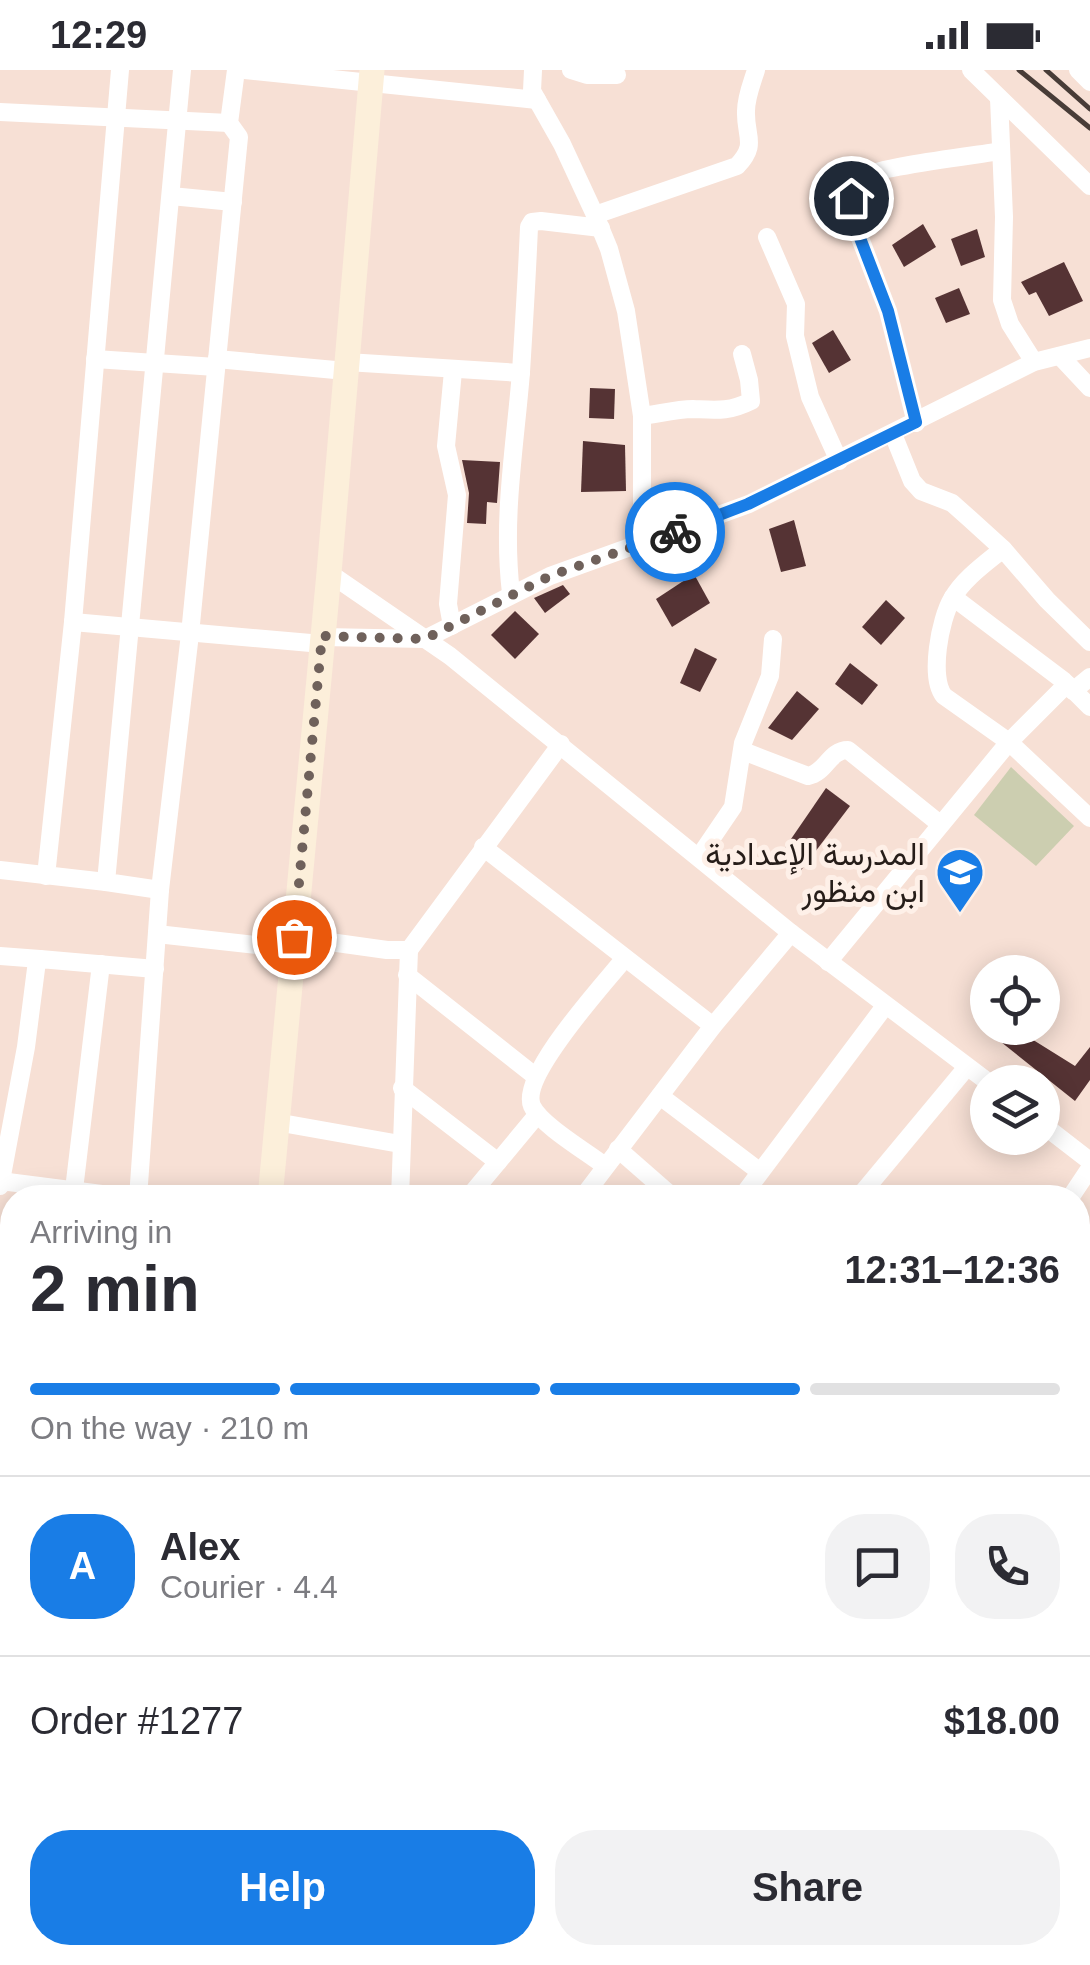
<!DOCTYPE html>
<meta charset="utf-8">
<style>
:root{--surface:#fff;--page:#f2f2f3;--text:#2b2b33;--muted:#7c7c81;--line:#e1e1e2;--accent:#197de6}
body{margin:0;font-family:Helvetica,Vazirmatn,sans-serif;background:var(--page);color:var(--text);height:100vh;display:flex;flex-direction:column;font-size:38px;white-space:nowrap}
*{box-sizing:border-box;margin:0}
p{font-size:32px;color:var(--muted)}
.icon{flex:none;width:55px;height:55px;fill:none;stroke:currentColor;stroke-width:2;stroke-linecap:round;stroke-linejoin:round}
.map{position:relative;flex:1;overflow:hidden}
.drawer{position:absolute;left:0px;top:1115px;width:1090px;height:780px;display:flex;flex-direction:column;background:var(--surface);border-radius:40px 40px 0 0;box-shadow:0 5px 25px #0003}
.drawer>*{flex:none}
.tools{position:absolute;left:970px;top:885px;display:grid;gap:20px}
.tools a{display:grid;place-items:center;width:90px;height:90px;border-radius:50%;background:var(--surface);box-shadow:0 5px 25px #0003;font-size:50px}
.pin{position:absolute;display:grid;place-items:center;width:85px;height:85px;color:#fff;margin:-42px;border:5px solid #fff;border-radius:50%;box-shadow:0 2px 10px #0007}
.courier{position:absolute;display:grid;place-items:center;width:100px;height:100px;margin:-50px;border:8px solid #197de6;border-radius:50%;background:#fff;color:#222;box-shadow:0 2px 12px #0007}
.head em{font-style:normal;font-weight:800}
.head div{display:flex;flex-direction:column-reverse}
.head{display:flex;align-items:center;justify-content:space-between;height:170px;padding:0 30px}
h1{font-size:65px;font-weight:800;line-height:75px}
.bar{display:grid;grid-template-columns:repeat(4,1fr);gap:15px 10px;align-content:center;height:120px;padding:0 30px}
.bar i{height:12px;border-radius:8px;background:var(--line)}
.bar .on{background:var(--accent)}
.bar p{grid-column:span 4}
.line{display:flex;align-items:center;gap:25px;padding:0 30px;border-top:2px solid var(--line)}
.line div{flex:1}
.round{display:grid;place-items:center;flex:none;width:105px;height:105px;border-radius:40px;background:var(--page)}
.action{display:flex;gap:20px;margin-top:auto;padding:20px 30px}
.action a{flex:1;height:115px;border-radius:40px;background:var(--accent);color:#fff;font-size:40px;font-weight:800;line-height:115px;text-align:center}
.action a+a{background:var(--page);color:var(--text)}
.status{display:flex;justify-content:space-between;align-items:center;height:70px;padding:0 50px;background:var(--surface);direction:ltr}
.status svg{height:28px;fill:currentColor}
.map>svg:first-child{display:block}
.green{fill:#ccceb0}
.building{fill:#553334}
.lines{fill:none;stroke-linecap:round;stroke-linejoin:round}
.street{stroke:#fff;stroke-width:18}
.secondary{stroke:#fcefda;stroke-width:25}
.rail{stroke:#483c37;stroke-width:5}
.done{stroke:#6f615b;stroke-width:10;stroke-dasharray:0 18}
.route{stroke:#197de6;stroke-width:12}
.labels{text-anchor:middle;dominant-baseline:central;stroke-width:10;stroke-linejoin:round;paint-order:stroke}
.poi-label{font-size:32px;fill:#261d19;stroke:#fef0e8;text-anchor:end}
</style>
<div class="status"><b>12:29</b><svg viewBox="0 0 49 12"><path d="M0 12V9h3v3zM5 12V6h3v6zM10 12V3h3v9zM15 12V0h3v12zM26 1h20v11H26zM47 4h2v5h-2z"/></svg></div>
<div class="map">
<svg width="1090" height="1895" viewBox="0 0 1090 1895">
<rect width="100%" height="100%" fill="#f7e0d5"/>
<!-- green -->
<polygon class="green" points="1011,697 1074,756 1036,796 974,745"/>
<!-- building -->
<g class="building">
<polygon points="923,154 936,177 904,197 892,175"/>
<polygon points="977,159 985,187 961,196 951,169"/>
<polygon points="1064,192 1083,231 1049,246 1036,222 1029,225 1021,212"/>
<polygon points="959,218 970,244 946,253 935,228"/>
<polygon points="833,260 851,290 829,303 812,273"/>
<polygon points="590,318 615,319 614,349 589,348"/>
<polygon points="583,371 625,375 626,421 581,422"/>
<polygon points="462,390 500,392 497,433 487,432 486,454 467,453 469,423"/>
<polygon points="794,450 806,496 781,502 769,459"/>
<polygon points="694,504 710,533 672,557 656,529"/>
<polygon points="563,515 570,524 545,543 534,528"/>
<polygon points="886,530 905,548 881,575 862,557"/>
<polygon points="515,541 539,564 515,589 491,565"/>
<polygon points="695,578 717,589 700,622 680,613"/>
<polygon points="850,593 878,615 862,635 835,614"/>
<polygon points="797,621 819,639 792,670 768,658"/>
<polygon points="826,718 850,736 799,803 778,788"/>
<polygon points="1005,958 1014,958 1075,996 1090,977 1090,1010 1075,1031 996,968"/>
</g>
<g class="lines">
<!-- street -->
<g class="street">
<polyline points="245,0 537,30"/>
<polyline points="533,0 532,21 562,74 595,145 609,179 626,241 642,346 642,474"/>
<polyline points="571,0 587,5 617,5"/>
<polyline points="971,0 1090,116"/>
<polyline points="1078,0 1090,12"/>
<polyline points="999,28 1004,147 1002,230 1010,254 1034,292"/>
<polyline points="0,42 229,53"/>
<polyline points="171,126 233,132"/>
<path d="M595,145L737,96C758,74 745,67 746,41C746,27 752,13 756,0"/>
<polyline points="767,167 796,234 795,266 810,327 839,391"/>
<polyline points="1060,286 1090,318"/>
<polyline points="95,289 216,297"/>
<polyline points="217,289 346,301"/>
<polyline points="347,292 521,303"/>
<path d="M642,346C658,344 677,339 693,339C716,340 729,342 751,331L749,310L742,284"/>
<path d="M916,353L888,241L850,142C851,128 855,116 866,106C877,97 978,85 1001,81"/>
<polyline points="893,364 912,411 921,421 952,433 970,449 1003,479 1047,530 1090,572"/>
<polyline points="329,503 450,586 791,863 988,1012"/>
<path d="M511,523C502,448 515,377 521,302C524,254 527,205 529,157L532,152L541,151L601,158"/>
<polyline points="953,527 1064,611 1090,637"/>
<polyline points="73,552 322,574"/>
<polyline points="452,556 448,534 457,425 446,376 453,301"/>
<polyline points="323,567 425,569 550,506 749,434 1034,292 1090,278"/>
<polyline points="1067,614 1009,672 1090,748"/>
<polyline points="1073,621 1090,607"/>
<path d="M743,681L808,706C826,703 829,680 848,680L940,754"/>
<polyline points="483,777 713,956"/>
<polyline points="699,787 733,737 743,673 770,606 773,569"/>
<polyline points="0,800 106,812"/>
<polyline points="46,806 73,552 120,0"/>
<polyline points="160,820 106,812 182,0"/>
<polyline points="157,864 292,879"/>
<polyline points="294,867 387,880 409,880 561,674"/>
<polyline points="0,886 40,889"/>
<path d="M828,892L1009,672L944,626C929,608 940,549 952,529C963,509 986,493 1003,479"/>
<polyline points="407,905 535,1006"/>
<polyline points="402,1018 498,1092"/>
<polyline points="660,1026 759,1101"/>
<polyline points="276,1052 400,1074"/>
<polyline points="1042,1054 1090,1091"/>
<polyline points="618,1079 674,1128"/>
<path d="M605,1096C587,1082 541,1055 532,1036C519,1006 604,914 625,888"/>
<polyline points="0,1111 133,1128"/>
<polyline points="0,1116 26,977 37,891 40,889 155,899"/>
<polyline points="73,1128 101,894"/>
<polyline points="138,1128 160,820 190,564 239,67 229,53 236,0"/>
<polyline points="400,1128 409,880"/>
<polyline points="468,1128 537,1045"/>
<polyline points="582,1128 713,956 791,863"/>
<polyline points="741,1128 885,936"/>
<polyline points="858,1128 967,997"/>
<polyline points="1070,1128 1090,1098"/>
<polyline points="1078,1164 1090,1174"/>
<polyline points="1078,1232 1090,1241"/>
<polyline points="0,1345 12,1346"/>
<polyline points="1078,1376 1090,1386"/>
<polyline points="1078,1521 1090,1531"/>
<polyline points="0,1589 12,1591"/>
<polyline points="1078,1634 1090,1618"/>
<polyline points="1078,1752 1090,1761"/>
<polyline points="1078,1848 1090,1857"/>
<polyline points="106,1882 196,1895"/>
<polyline points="423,1882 439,1895"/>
<polyline points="661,1882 678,1895"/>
<polyline points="830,1882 847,1895"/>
<polyline points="995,1882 1012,1895"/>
<polyline points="23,1895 24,1882"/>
<polyline points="473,1895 483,1882"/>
<polyline points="1081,1895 1090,1883"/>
</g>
<!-- secondary -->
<g class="secondary">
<polyline points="270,1128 329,503 372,0"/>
<polyline points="201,1895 202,1882"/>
</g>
<!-- rail -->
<g class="rail">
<polyline points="1019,0 1090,58"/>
<polyline points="1046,0 1090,39"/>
</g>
</g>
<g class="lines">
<!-- done -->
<polyline class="done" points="294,867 322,566 425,569 550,506 675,462"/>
<!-- route -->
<polyline class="route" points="675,462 748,434 916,352 888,241 850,142 851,128"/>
</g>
<!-- icons -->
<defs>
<g id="school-pin" transform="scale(2.5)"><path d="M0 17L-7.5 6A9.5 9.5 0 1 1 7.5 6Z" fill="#197de6" stroke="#fef0e8"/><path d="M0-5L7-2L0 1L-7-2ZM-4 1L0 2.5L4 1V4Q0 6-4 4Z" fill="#fff"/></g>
</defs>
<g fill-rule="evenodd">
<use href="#school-pin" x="960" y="802"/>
</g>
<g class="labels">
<!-- poi labels -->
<g class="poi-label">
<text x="925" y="784">المدرسة الإعدادية<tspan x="925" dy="37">ابن منظور</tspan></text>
</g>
</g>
</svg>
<div class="tools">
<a><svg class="icon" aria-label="locate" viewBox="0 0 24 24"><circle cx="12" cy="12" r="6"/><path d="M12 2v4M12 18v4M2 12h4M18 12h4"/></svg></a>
<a><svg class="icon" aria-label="layers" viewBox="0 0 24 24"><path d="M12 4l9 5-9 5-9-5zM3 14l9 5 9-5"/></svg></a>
</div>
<div class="pin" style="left:294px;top:867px;background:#ea580c"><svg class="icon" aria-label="bag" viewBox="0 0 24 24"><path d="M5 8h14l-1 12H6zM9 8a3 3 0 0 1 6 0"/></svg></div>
<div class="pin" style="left:851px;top:128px;background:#1f2937"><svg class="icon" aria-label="home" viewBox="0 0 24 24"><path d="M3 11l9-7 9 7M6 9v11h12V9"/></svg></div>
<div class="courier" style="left:675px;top:462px"><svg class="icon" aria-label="bike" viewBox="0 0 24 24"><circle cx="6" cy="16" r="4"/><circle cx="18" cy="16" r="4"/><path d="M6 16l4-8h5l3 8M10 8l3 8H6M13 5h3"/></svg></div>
<section class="drawer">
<div class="head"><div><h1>2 min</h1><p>Arriving in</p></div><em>12:31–12:36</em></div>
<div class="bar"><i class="on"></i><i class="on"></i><i class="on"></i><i></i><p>On the way · 210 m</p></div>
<div class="line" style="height:180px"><b class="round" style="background:var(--accent);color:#fff">A</b><div><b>Alex</b><p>Courier · 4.4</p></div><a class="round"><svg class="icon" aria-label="chat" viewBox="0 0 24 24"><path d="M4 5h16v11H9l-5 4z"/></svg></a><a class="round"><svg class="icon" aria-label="phone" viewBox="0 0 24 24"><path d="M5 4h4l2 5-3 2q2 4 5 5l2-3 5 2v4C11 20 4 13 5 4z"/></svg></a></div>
<div class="line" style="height:130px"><div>Order #1277</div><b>$18.00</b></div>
<div class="action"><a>Help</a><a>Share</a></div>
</section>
</div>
